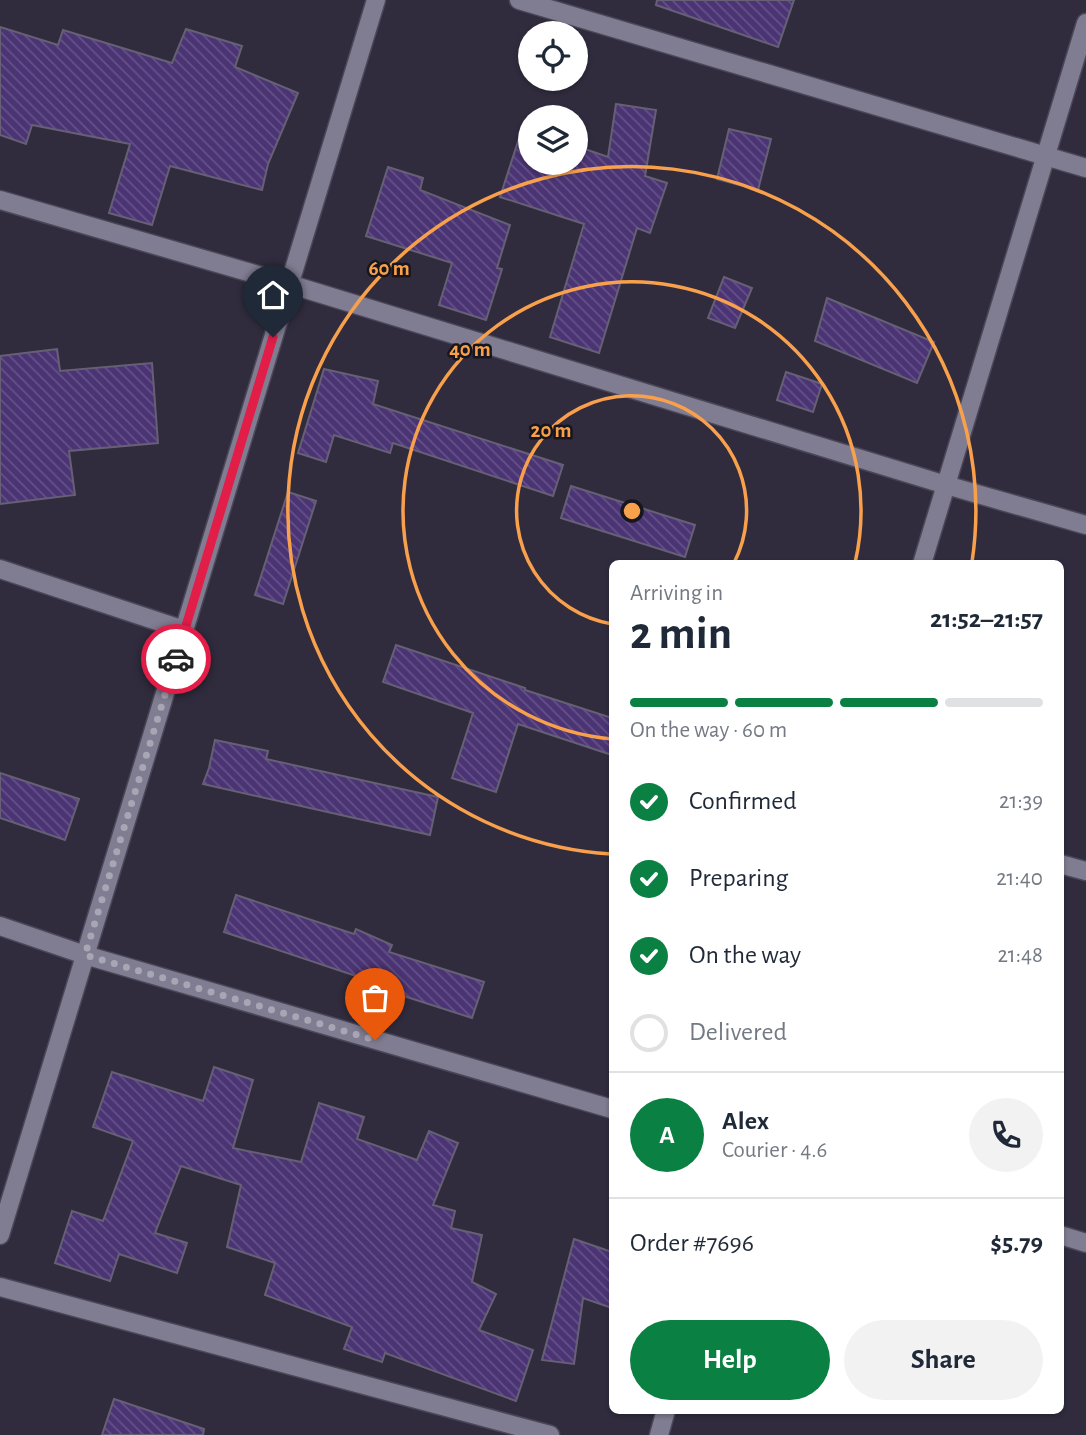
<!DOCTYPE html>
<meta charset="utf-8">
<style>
:root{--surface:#fff;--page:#f2f2f3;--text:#1f2937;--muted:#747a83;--line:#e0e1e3;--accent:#0b8043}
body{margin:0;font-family:"Alegreya Sans",sans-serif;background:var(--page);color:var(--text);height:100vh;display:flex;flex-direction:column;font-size:26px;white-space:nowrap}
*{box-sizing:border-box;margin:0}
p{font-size:23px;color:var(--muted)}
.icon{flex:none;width:38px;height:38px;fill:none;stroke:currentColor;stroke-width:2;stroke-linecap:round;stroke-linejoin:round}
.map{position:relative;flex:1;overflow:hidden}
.side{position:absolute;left:609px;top:560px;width:455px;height:854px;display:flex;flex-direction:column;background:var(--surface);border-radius:10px;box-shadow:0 2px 5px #0004}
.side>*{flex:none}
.buttons{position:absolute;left:518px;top:21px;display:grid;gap:14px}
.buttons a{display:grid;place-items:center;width:70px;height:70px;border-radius:50%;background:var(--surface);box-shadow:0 2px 5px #0004;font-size:35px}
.pin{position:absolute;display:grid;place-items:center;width:60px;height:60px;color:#fff;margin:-72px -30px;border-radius:50% 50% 50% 0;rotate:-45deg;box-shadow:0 0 7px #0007}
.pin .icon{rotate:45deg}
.courier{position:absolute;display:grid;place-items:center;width:70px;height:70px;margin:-35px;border:5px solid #e11d48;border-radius:50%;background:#fff;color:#222;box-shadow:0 2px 9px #0007}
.head em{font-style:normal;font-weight:600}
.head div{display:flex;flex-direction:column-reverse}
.head{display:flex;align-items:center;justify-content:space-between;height:119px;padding:0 21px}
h1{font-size:46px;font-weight:600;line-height:52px}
.bar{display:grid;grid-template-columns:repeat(4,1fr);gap:10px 7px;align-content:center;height:84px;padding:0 21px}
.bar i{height:9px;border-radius:5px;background:var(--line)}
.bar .current{background:var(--accent)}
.bar p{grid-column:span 4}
.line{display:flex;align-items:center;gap:18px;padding:0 21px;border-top:2px solid var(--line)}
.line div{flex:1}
.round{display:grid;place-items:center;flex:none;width:74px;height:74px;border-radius:37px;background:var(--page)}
ol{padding:0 21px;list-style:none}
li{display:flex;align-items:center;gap:21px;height:77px}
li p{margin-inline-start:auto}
li .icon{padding:7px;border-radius:50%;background:var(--accent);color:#fff;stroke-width:4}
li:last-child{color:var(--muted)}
li i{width:38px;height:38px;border:4px solid var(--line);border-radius:50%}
.action{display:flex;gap:14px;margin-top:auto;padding:14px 21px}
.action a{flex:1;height:80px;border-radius:42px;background:var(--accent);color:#fff;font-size:28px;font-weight:600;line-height:80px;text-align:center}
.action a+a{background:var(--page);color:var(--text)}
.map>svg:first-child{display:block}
.building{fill:url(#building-back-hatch);stroke:#666074;stroke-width:2}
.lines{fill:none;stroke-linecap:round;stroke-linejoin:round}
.minor-casing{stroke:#4a4757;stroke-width:21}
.minor{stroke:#807d92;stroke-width:18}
.done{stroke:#a8a6b4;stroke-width:7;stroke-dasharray:0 12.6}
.route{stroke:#e11d48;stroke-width:9}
.ring{fill:none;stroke:#f8a04b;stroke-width:3.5}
.centre{fill:#f8a04b;stroke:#17161e;stroke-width:3.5}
.ring-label{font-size:21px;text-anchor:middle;font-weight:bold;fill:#f8a04b;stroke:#17161e;stroke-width:5;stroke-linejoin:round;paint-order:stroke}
</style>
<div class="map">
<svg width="1086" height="1435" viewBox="0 0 1086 1435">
<defs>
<pattern id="building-back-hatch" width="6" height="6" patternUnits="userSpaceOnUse" patternTransform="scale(1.75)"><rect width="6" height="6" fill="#4b3473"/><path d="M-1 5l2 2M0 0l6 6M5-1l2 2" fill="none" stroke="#655188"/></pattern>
</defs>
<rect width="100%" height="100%" fill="#302c3e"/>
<!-- building -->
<g class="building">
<polygon points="657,0 794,0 778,47 656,5"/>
<polygon points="0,27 58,45 63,30 172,63 186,29 242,46 235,67 298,93 268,164 262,190 170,166 152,225 109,213 130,144 32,125 26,144 0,135"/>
<polygon points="616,104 656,110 645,176 667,183 650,233 637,228 599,353 550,337 584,224 500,197 522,129 530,132 530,163 576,163 576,146 608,157"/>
<polygon points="729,129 771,139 758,190 717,179"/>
<polygon points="388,167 423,178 420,190 510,225 497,268 502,269 486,320 439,305 452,263 366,236"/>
<polygon points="724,277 752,288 735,328 708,318"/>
<polygon points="827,298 934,342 917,383 815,341"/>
<polygon points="57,349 60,371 152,363 158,443 69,451 75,495 0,504 0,356"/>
<polygon points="324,369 378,381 373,404 563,465 553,496 393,443 390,453 334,435 326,462 298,453"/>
<polygon points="786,372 822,384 813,412 777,400"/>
<polygon points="571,486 695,525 685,557 561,518"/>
<polygon points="288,492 316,501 283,604 255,595"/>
<polygon points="396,645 525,688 525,690 612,718 612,755 518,724 496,792 452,778 473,713 383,682"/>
<polygon points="215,740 268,751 266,759 438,797 430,835 203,784 209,768"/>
<polygon points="0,773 79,799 65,840 0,818"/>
<polygon points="236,895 354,934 356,929 392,945 389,952 484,982 472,1018 382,989 383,985 224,932"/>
<polygon points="214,1067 253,1080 233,1148 301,1162 319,1103 364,1117 357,1139 417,1160 429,1131 458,1143 433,1205 455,1211 451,1228 482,1235 472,1282 496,1294 479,1330 533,1350 516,1401 385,1353 382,1362 344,1349 352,1327 265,1295 275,1263 227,1247 241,1185 181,1166 155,1233 187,1243 177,1273 119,1254 110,1281 55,1263 72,1211 103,1221 133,1141 93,1127 112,1072 203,1101"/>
<polygon points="574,1239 612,1252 612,1308 583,1298 574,1364 542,1360"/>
<polygon points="114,1399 204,1429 203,1435 102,1435"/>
</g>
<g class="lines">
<!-- minor casing -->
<g class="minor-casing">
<g id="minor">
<polyline points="519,0 1086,168"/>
<polyline points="0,200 289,284 946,485 1086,525"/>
<polyline points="922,564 1086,23"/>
<polyline points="0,569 184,630"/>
<polyline points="1060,864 1086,871"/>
<polyline points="0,926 85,955 612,1109"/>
<polyline points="0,1235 376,0"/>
<polyline points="1060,1235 1086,1243"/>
<polyline points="0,1287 550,1435"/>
<polyline points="659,1435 666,1410"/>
</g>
</g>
<!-- minor -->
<use href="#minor" class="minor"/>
</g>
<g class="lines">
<!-- done -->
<polyline class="done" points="176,659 85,955 375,1040"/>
<!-- route -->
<polyline class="route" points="176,659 273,337"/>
</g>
<!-- distance rings -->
<g class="ring">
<path d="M612 624A115 115 0 1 1 734 563"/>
<path d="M612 739A229 229 0 1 1 855 563"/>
<path d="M611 854A344 344 0 1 1 972 562"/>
</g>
<circle cx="632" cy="511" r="10" class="centre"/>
<g class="ring-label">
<text x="389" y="275">60 m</text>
<text x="470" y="356">40 m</text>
<text x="551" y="437">20 m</text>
</g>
</svg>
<div class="buttons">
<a><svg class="icon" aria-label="locate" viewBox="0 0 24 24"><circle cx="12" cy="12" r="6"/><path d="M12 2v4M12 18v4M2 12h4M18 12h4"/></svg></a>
<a><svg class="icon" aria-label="layers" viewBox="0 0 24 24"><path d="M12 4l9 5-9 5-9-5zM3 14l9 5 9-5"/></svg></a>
</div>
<div class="pin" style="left:375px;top:1040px;background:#ea580c"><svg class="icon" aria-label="bag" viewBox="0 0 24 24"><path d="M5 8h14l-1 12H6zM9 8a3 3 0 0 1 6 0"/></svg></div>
<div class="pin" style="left:273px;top:337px;background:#1f2937"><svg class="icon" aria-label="home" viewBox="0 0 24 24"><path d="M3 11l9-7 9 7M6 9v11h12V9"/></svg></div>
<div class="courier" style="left:176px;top:659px"><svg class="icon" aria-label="car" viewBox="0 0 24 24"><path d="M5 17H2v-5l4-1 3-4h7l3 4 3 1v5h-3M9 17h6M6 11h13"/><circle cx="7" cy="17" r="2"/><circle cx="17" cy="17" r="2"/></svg></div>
<section class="side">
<div class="head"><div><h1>2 min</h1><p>Arriving in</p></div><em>21:52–21:57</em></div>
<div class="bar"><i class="current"></i><i class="current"></i><i class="current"></i><i></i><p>On the way · 60 m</p></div>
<ol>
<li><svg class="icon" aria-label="check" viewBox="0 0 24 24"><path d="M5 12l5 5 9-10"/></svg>Confirmed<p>21:39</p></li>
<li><svg class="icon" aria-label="check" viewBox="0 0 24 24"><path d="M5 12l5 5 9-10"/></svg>Preparing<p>21:40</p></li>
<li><svg class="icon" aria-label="check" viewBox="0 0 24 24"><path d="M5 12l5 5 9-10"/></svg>On the way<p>21:48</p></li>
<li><i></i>Delivered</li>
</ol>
<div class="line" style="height:126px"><b class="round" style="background:var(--accent);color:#fff">A</b><div><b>Alex</b><p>Courier · 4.6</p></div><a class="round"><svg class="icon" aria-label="phone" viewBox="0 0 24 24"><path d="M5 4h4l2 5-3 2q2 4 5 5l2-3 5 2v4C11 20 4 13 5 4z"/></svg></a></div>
<div class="line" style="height:91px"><div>Order #7696</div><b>$5.79</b></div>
<div class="action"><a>Help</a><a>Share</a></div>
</section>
</div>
